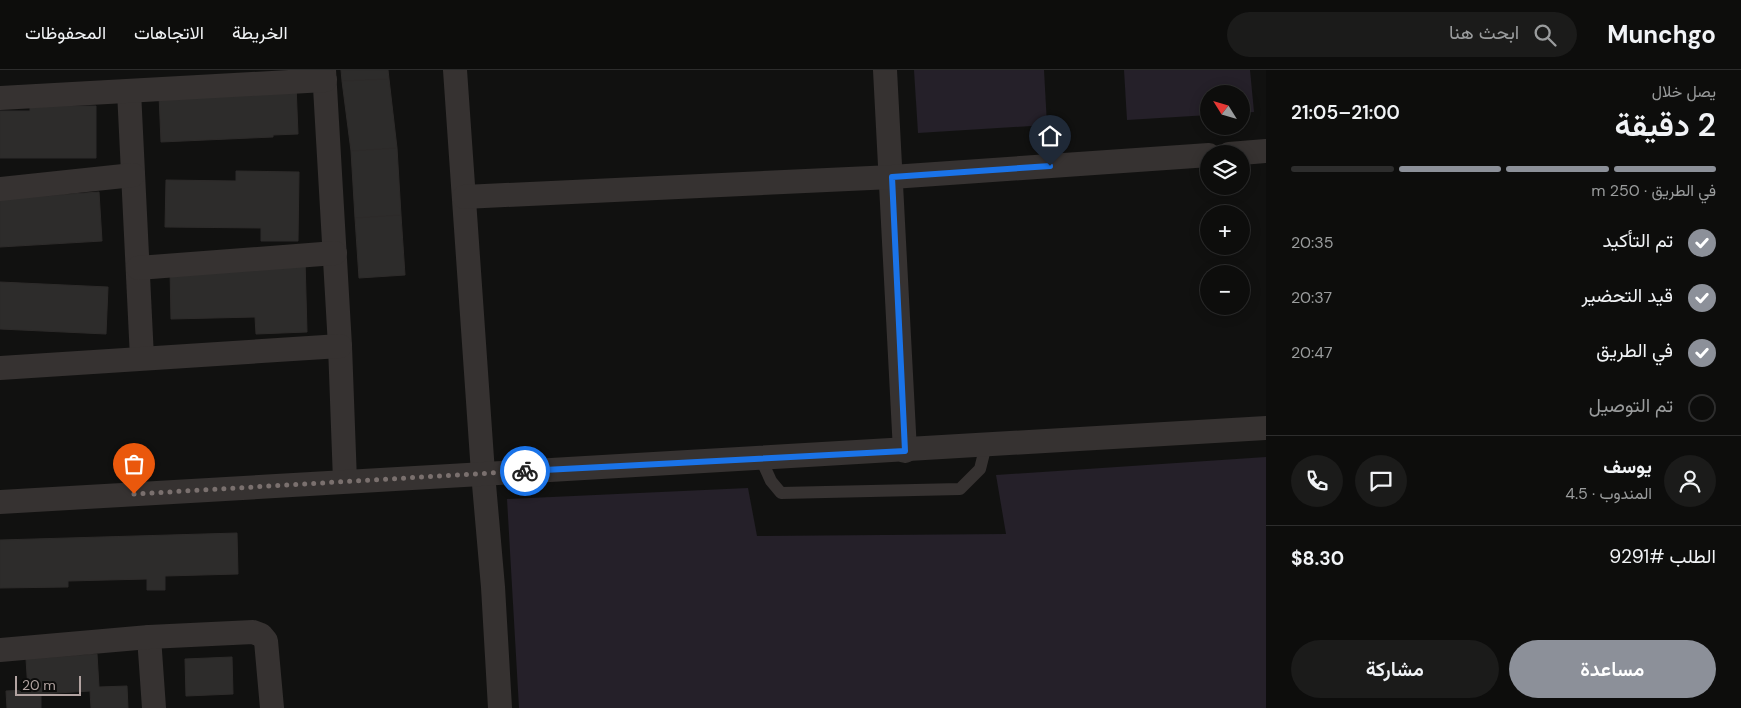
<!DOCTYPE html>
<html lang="ar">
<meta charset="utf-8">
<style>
:root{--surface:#0d0d0c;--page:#1b1b1a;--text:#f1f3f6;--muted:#9a9c9d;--line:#2d2d2d;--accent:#8c9099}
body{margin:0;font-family:"DM Sans",Vazirmatn,sans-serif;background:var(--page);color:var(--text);direction:rtl;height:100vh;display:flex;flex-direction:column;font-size:19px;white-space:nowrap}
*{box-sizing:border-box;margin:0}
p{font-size:16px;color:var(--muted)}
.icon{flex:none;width:28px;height:28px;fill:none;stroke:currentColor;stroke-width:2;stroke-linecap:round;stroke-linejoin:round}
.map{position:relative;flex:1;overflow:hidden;direction:ltr}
.sheet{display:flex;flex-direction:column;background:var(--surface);width:475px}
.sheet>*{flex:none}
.needle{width:32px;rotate:307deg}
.fabs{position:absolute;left:1200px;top:15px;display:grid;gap:10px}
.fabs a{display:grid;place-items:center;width:50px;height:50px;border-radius:50%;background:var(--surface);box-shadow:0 2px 12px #0003,0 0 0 1px var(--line);font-size:25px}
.scale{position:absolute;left:15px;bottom:12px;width:66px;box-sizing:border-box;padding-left:5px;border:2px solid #b2a3a1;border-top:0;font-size:14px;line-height:18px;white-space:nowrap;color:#b2a3a1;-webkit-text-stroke:4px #0c0c0b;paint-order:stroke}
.pin{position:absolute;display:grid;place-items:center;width:42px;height:42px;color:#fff;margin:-51px -21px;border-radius:50% 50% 50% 0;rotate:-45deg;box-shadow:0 0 5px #0007}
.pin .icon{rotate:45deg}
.courier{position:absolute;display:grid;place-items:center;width:50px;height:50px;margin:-25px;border:4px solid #1a73e8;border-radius:50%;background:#fff;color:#222;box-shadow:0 1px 6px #0007}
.summary em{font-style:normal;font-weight:600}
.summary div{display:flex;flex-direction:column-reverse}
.summary{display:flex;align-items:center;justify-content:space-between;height:85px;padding:0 25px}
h1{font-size:32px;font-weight:600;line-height:38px}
.bar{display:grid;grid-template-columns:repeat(4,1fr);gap:8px 5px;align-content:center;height:60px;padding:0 25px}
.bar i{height:6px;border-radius:4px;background:var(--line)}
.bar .selected{background:var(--accent)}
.bar p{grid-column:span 4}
.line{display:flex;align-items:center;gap:12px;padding:0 25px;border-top:1px solid var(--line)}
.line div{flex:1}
.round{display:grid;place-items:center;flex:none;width:52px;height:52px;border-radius:26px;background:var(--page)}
ol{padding:0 25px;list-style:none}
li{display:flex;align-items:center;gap:15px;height:55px}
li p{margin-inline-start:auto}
li .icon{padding:5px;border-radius:50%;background:var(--accent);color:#fff;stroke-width:4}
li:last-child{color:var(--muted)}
li i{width:28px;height:28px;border:2px solid var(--line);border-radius:50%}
.cta{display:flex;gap:10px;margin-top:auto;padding:10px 25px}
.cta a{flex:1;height:58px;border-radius:30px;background:var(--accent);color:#fff;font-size:20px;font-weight:600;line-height:58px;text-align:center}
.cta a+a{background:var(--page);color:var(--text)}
header{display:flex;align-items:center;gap:30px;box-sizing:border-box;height:70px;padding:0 25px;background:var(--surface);border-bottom:1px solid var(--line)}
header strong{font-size:24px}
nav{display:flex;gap:28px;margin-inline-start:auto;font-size:18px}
.search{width:350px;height:45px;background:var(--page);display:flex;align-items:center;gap:12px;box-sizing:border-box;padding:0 18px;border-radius:28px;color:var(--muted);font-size:19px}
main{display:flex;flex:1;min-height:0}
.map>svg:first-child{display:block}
.green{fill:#252029}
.building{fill:#2d2c2b;stroke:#2d2b2a}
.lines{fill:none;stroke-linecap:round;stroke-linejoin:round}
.lane{stroke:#363231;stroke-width:12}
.street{stroke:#363231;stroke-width:24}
.done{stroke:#7a706e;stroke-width:5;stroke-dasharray:0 9}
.route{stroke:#1a73e8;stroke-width:6}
</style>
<header>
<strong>Munchgo</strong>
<div class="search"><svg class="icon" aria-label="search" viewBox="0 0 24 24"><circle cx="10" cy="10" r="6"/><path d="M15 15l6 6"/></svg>ابحث هنا</div>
<nav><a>الخريطة</a><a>الاتجاهات</a><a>المحفوظات</a></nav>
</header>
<main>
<section class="sheet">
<div class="summary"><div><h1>2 دقيقة</h1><p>يصل خلال</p></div><em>21:00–21:05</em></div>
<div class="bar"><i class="selected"></i><i class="selected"></i><i class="selected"></i><i></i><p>في الطريق · 250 m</p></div>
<ol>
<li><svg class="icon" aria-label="check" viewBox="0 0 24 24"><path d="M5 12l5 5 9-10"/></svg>تم التأكيد<p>20:35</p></li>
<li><svg class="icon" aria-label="check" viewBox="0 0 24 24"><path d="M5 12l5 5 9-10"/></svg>قيد التحضير<p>20:37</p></li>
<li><svg class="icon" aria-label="check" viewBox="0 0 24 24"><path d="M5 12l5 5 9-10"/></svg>في الطريق<p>20:47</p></li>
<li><i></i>تم التوصيل</li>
</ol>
<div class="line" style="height:90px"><a class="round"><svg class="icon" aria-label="person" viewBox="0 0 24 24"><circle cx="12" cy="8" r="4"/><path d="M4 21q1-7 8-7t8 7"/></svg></a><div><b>يوسف</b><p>المندوب · 4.5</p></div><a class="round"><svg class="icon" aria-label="chat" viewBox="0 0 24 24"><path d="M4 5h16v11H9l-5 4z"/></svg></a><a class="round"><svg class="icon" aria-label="phone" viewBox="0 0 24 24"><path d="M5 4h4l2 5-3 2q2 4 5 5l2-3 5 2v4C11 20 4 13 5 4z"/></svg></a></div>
<div class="line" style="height:65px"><div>الطلب #9291</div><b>$8.30</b></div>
<div class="cta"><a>مساعدة</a><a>مشاركة</a></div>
</section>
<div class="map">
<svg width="1266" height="638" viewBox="0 0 1266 638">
<rect width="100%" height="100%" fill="#111110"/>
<!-- green -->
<g class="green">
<polygon points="914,0 1044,0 1047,55 918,63"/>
<polygon points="1124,0 1250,0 1254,42 1241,43 1241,24 1209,24 1209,45 1127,50"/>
<polygon points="1266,387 1266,638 519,638 507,429 748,418 757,466 1006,464 996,405"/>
</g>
<!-- building -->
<g class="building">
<polygon points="341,0 388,0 389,9 342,11"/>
<polygon points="389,9 397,78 351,81 342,11"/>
<polygon points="296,15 298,64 273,65 273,67 161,72 159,25"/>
<polygon points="30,36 96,36 96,88 0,88 0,41 30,41"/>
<polygon points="397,78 401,145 355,148 351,81"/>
<polygon points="236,101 299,102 298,171 261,171 261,158 165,157 166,110 236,111"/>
<polygon points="99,122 102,171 0,177 0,129"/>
<polygon points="401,145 405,205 359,208 355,148"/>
<polygon points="305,189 307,262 256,264 255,247 171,249 170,199"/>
<polygon points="0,212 108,217 106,264 0,259"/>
<polygon points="237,463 238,504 165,506 165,520 147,520 147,509 68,511 68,517 0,518 0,470"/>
<polygon points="97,584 99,617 127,616 128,638 91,638 90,621 41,624 41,638 7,638 6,621 28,620 26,589"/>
<polygon points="232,587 233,624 186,626 185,589"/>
</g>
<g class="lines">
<!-- lane -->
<polyline class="lane" points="761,389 771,411 781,423 960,419 980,399 986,375"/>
<!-- street -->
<g class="street">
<polyline points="324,0 340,276 345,411"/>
<polyline points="455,0 483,403 493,517 500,638"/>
<polyline points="885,0 905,381"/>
<polyline points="129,21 142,288"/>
<polyline points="0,28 325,10"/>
<polyline points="1229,84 1266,81"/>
<polyline points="0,119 133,105"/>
<polyline points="464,127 892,107 1209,85"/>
<polyline points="138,198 335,183"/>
<polyline points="0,298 340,276"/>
<path d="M0,432C422,407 844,384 1266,358"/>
<polyline points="149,567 154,638"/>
<polyline points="0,580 149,567 253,562 261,565 266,571 272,638"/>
</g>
</g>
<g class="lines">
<!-- done -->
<polyline class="done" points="134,424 525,401"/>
<!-- route -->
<polyline class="route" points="525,401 905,381 892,107 1050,96"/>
</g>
</svg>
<div class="fabs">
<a><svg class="needle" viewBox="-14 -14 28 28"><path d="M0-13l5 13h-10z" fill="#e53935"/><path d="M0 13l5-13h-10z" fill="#9a9c9d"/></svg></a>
<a><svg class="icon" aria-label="layers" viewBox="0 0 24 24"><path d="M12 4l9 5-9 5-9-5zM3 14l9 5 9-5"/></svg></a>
<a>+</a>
<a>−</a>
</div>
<div class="scale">20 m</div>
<div class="pin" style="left:134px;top:424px;background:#ea580c"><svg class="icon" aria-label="bag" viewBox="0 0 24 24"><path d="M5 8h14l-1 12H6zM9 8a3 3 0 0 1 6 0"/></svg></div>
<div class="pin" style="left:1050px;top:96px;background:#1f2937"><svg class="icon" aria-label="home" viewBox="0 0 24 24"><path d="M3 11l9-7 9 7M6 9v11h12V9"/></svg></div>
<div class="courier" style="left:525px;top:401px"><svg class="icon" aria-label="bike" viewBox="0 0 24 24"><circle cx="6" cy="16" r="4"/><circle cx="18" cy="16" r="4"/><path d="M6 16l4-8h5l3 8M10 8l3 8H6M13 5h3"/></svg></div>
</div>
</main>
